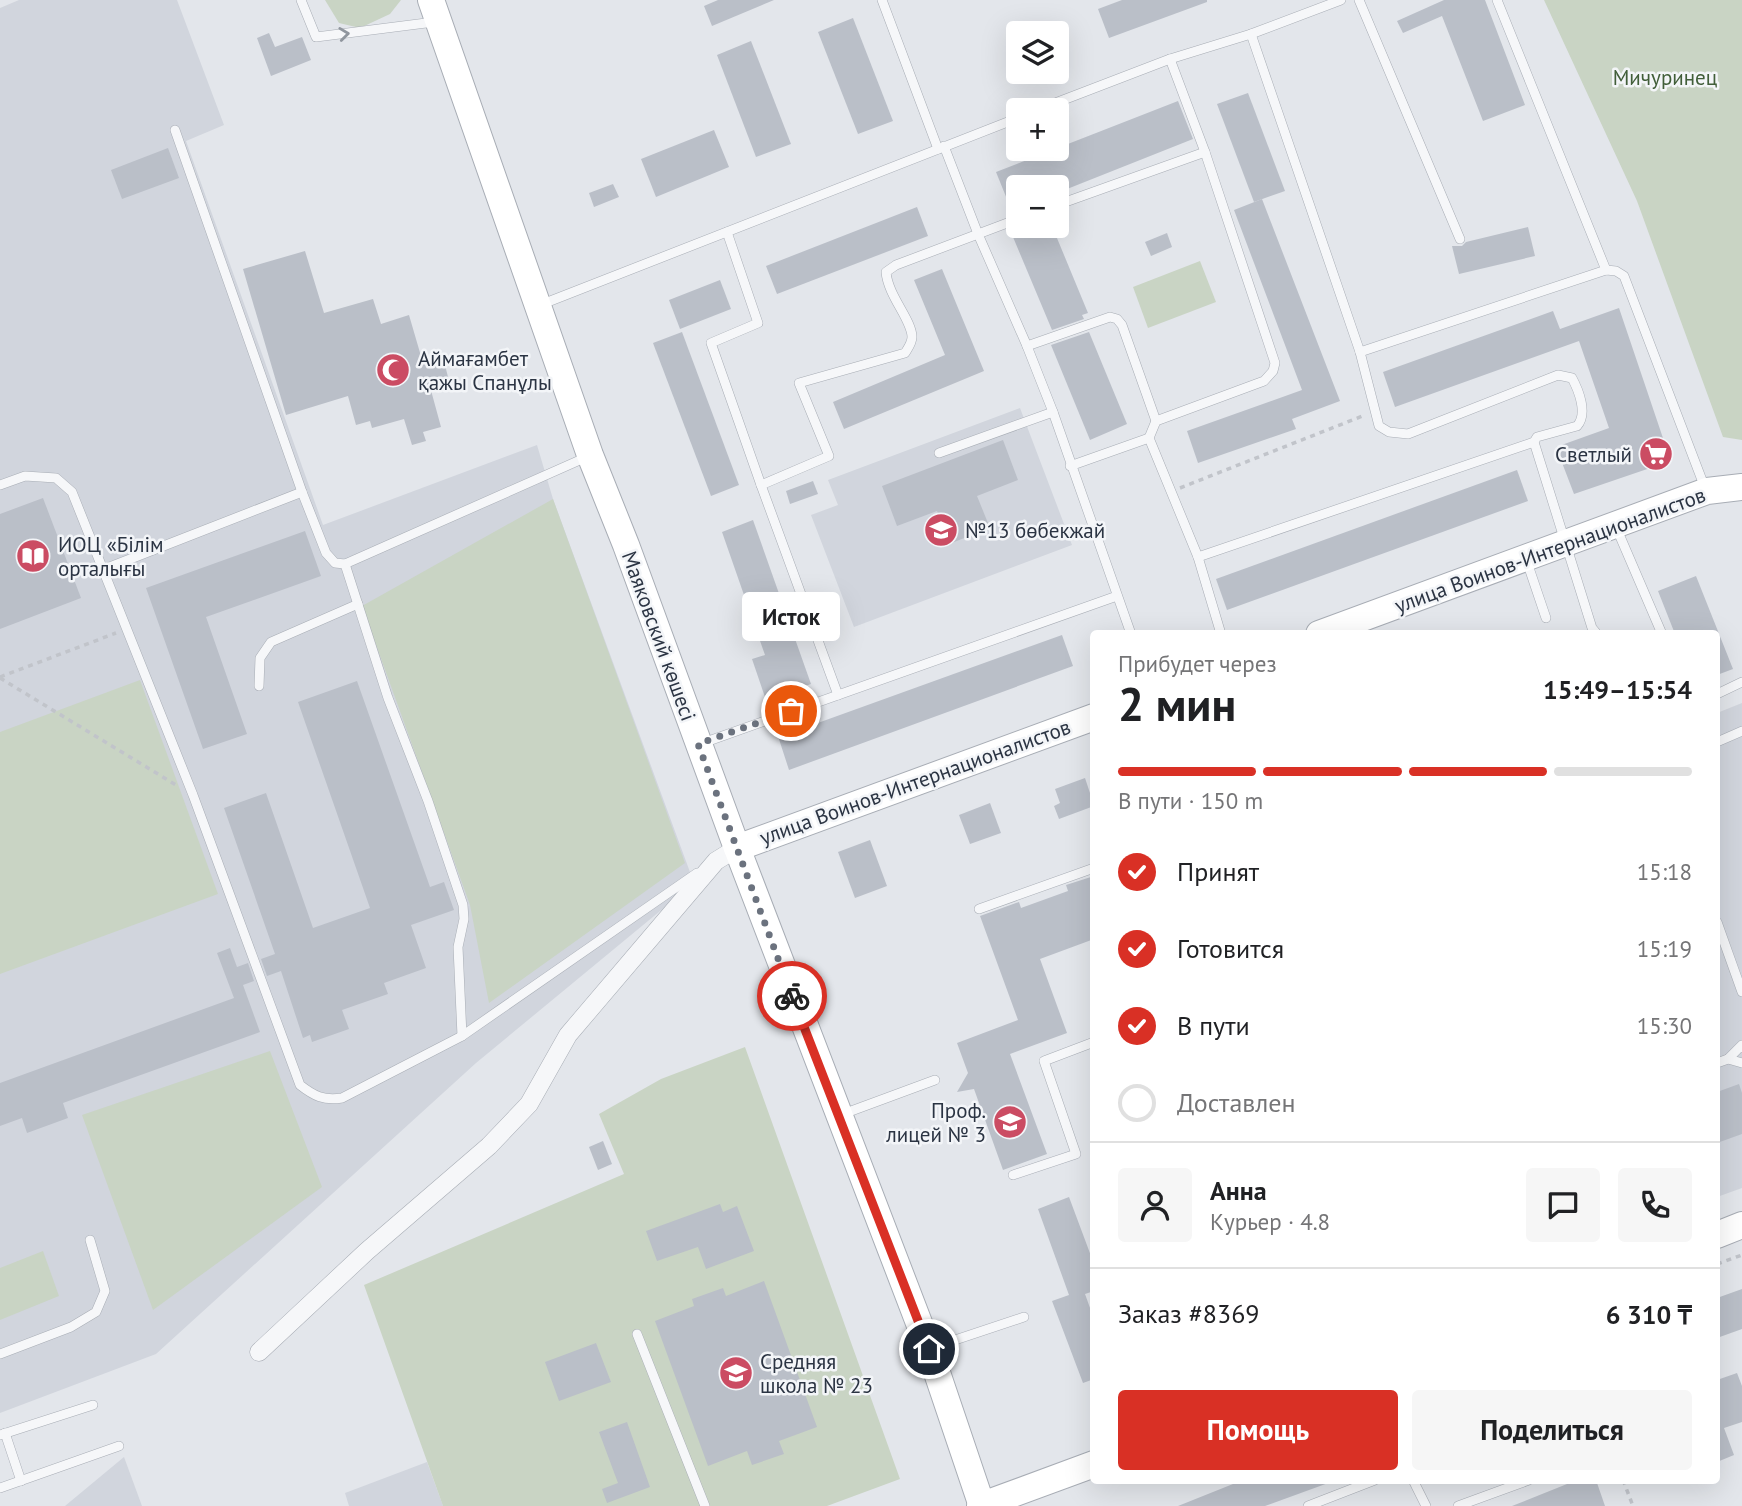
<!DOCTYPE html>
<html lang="ru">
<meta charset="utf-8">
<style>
:root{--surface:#fff;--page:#f6f6f6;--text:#202124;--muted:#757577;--line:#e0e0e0;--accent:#d93025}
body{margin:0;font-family:"PT Sans",sans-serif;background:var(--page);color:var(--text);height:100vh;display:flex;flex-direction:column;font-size:26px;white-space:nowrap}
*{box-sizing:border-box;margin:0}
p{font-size:23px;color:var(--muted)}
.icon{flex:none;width:38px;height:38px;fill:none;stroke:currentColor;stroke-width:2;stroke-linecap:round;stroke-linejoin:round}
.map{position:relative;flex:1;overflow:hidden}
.drawer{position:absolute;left:1090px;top:630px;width:630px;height:854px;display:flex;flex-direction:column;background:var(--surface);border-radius:7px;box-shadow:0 7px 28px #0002}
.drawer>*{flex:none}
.fabs{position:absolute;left:1006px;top:21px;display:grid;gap:14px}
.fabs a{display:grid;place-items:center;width:63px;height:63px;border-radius:7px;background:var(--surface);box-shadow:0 7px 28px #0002;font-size:35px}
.pin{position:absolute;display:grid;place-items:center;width:60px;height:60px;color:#fff;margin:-30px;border:4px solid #fff;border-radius:50%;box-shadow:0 2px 7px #0007}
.courier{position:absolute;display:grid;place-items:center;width:70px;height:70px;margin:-35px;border:5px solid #d93025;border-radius:50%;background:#fff;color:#222;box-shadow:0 2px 9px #0007}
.bubble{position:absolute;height:49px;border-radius:7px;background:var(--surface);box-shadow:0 7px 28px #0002;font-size:23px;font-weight:700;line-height:49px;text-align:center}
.head em{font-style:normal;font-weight:700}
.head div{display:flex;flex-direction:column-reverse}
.head{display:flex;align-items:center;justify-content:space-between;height:119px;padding:0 28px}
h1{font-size:46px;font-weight:700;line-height:52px}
.bar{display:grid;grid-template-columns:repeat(4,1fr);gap:10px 7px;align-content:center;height:84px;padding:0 28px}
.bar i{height:9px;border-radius:5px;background:var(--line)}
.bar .active{background:var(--accent)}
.bar p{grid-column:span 4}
.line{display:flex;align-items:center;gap:18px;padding:0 28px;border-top:2px solid var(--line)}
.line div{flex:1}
.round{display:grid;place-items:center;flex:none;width:74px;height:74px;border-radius:7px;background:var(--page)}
ol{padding:0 28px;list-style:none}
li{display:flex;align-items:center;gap:21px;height:77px}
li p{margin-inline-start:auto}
li .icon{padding:7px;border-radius:50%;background:var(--accent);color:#fff;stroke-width:4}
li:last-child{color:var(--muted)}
li i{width:38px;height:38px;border:4px solid var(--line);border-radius:50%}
.cta{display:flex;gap:14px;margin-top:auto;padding:14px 28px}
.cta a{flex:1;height:80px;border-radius:7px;background:var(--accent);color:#fff;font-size:28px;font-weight:700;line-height:80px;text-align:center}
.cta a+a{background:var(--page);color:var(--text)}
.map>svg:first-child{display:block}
.built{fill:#d1d5dd}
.green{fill:#c9d4c4}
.building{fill:#babfc8}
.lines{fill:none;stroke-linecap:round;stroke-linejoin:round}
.lane-casing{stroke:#a8adb5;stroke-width:10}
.street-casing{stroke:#a8adb5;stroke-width:19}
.secondary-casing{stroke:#a8adb5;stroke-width:28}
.path{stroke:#c1c4ca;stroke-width:3.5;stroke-dasharray:5 5;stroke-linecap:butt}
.lane{stroke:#f6f7f9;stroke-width:9}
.street{stroke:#f6f7f9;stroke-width:18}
.secondary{stroke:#fff;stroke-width:26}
.oneway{stroke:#90969e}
.done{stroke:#6b727e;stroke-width:7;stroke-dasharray:0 12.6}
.route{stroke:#d93025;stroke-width:9}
.labels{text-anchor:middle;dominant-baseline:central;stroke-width:5;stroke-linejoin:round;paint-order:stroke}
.park-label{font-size:21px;fill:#415e39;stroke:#f3f5f8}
.poi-label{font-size:21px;fill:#2b3443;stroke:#f3f5f8;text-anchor:start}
.street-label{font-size:21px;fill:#2b3443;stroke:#f3f5f8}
</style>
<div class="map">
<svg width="1742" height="1506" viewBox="0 0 1742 1506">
<rect width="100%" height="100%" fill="#e3e6eb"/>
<!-- built -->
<g class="built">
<polygon points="19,0 177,0 224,125 186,141 323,525 537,445 553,499 694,883 476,1063 156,1354 0,1413 0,8"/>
<polygon points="1020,408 1072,545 854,627 811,515 838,505 828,480"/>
<polygon points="1742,703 1742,1188 1717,1197 1717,713"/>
<polygon points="124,1457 142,1506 65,1506"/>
<polygon points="427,1462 443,1506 349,1506 345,1493"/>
</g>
<!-- green -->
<g class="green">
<polygon points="325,0 401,0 390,14 360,28 339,23"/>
<polygon points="1544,0 1742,0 1742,440 1723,437 1637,201"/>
<polygon points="1200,261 1216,302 1148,328 1133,287"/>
<polygon points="553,499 685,863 489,1003 470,905 362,606"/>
<polygon points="140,680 218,894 0,974 0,732"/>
<polygon points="745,1047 900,1479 827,1506 443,1506 364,1285 624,1174 599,1114 661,1079"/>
<polygon points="270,1051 322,1187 153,1310 82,1115"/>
<polygon points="43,1251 59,1296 0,1320 0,1268"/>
</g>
<!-- building -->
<g class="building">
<polygon points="718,0 774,0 712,26 704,6"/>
<polygon points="1122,0 1207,0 1207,2 1109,38 1098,9"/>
<polygon points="1444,0 1485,0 1525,105 1483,121 1442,16 1403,33 1397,21"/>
<polygon points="853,18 893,121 858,134 818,32"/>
<polygon points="269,33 275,47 302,37 311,60 271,76 257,38"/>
<polygon points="751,41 791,144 756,157 717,55"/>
<polygon points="1248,93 1285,191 1254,202 1217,104"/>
<polygon points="1178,101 1193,139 1057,193 1057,187 1018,187 1018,212 1013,214 996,172"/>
<polygon points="714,130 729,167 656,197 641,159"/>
<polygon points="168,148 179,178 122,199 111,170"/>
<polygon points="613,184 619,197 594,207 589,193"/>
<polygon points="1262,199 1340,401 1292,419 1296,429 1198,463 1187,431 1302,390 1234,210"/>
<polygon points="917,207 928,236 777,294 766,266"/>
<polygon points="1042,226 1052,226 1088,313 1082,315 1084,319 1052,330 1013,237"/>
<polygon points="1528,227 1535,256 1459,274 1452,246 1462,246 1466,242"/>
<polygon points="1167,233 1172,247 1151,256 1145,242"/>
<polygon points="305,251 324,313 373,299 381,324 409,315 423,363 443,357 448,377 429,383 441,427 423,432 426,441 412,445 404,419 372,428 370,421 356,425 348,396 286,415 243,269"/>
<polygon points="942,269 984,371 844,429 833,402 945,355 914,280"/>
<polygon points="720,280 731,309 680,329 669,300"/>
<polygon points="1619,308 1666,447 1659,465 1574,494 1556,447 1609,428 1579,341 1395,407 1383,372 1553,311 1560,329"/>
<polygon points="682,332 739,485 711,496 653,343"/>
<polygon points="1089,332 1127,424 1090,440 1051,345"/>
<polygon points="1003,440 1018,480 977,496 990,528 949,544 937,511 897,526 882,486"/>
<polygon points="1517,470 1528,501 1227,610 1216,579"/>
<polygon points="813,481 818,494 790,504 786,491"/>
<polygon points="43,498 81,598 0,629 0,514"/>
<polygon points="753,520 811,684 766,700 752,659 765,655 722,532"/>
<polygon points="305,531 321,576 206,617 247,734 203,749 146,588"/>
<polygon points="1696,576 1733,669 1717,675 1717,634 1675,634 1658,591"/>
<polygon points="1062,635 1073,666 789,770 777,733 813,720 815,724"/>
<polygon points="357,681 430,887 444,882 454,910 411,925 426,968 384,983 388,994 342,1010 349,1029 312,1042 310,1035 303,1038 281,971 267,976 261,959 275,954 224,808 266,793 313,928 370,908 298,702"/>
<polygon points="1085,778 1090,793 1094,791 1094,806 1059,819 1054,806 1060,803 1055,789"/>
<polygon points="990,803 1001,833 970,844 959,815"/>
<polygon points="870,840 887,886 855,898 838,852"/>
<polygon points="1094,876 1094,939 1040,959 1067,1033 1010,1054 1047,1154 1003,1170 974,1089 957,1092 968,1073 957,1043 1018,1020 980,916 1019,902 1021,908 1068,891 1066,885"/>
<polygon points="230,948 237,967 248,963 254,981 243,985 260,1032 63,1103 68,1118 27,1133 22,1118 0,1126 0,1083 234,998 217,953"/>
<polygon points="1739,1084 1742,1093 1742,1134 1717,1143 1717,1092"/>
<polygon points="603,1141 612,1164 598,1170 589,1147"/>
<polygon points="1069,1197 1094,1264 1094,1291 1085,1294 1094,1319 1094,1379 1083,1383 1052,1301 1069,1295 1038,1209"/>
<polygon points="720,1204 723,1212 737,1206 754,1251 706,1269 698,1247 657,1261 646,1231"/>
<polygon points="764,1281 817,1427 779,1441 784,1454 752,1465 747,1451 708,1466 655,1321 694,1306 692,1299 723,1288 726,1296"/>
<polygon points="1742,1289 1742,1329 1717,1338 1717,1298"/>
<polygon points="596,1343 611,1382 559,1401 545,1362"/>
<polygon points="1737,1373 1742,1386 1742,1422 1724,1428 1734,1455 1717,1462 1717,1380"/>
<polygon points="627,1422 650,1487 607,1503 602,1489 618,1483 599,1432"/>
<polygon points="1243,1480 1330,1480 1331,1482 1265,1506 1178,1506"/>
<polygon points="1577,1480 1596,1480 1605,1506 1512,1506"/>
</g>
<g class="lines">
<!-- lane casing -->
<g class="lane-casing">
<g id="lane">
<polyline points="301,0 316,37 434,22"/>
<polyline points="882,0 938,149"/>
<polyline points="1359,0 1460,239"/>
<polyline points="1497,0 1606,270"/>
<path d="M1251,34L1360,352L1379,426L1389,432L1408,434L1558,375L1572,378C1579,391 1588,414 1577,426L1537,437L1534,442L1592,628L1597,634"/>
<polyline points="1170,59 1205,152 1275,363 1273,371 1264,381 1156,421 1149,438 1198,557 1221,634"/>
<polyline points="1037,110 1170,59 1251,34 1341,0"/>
<polyline points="175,130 302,492 326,553 335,563 345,564 589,456"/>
<polyline points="944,146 978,234 1027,346 1053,412 1131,634"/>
<polyline points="1057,205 1205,152"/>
<path d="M727,232L758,323L711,343L761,485L829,456L799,383L905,353C908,348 912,343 912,337C912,320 888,296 886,272L896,265L1018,219"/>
<polyline points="540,305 1018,118"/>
<polyline points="1027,346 1110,317 1117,319 1122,325 1156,421"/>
<polyline points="1360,352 1606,270 1616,271 1624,276 1705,488"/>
<polyline points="939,453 1053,412"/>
<polyline points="1070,466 1149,438"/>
<path d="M0,485L25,476L56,478L72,492L193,795L300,1085C314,1096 324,1101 342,1098L462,1036L697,873"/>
<polyline points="761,485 838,695"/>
<polyline points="1616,527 1662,634"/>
<polyline points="1198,557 1534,442"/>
<polyline points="1526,559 1546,618"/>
<polyline points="345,564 388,698 428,801 463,905 464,919 458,947 462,1036"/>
<polyline points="102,570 302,492"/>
<polyline points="259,686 260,658 271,642 358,604"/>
<polyline points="1717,694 1742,682"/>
<polyline points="1717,742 1742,731"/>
<polyline points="700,744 1117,596"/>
<polyline points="979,909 1094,868"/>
<polyline points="1717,922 1742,992"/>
<polyline points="1728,1059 1742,1045"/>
<polyline points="1717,1063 1728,1059 1742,1063"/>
<polyline points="843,1114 935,1080"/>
<polyline points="1013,1175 1076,1154 1044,1061 1094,1042"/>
<polyline points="637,1334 705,1506"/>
<polyline points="931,1348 1024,1317"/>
<polyline points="0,1354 71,1327 96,1312 105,1291 90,1240"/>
<polyline points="5,1433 21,1481"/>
<polyline points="0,1435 93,1405"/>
<polyline points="1413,1480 1426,1506"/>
<polyline points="0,1488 119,1446"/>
<polyline points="1308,1506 1375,1480"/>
<polyline points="1458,1506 1529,1480"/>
</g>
</g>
<!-- street casing -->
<g class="street-casing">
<polyline id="street" points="259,1352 367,1251 489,1146 529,1104 568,1035 716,861 737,848"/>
</g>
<!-- secondary casing -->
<g class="secondary-casing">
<g id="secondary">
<polyline points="431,0 590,455 626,545 737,848 929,1349 982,1506"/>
<polyline points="1319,634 1707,491 1742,487"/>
<polyline points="737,848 1094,717"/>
<polyline points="1717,1235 1742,1225"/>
<polyline points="980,1506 1094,1464"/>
</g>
</g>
<!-- path -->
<g class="path">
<polyline points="1180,488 1365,415"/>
<polyline points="0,677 116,633"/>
<polyline points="0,678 176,785"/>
<polyline points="1717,1264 1742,1255"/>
<polyline points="1623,1480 1633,1506"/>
</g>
<!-- lane -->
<use href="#lane" class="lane"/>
<!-- street -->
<use href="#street" class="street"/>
<!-- secondary -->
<use href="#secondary" class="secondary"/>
</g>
<!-- one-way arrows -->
<defs><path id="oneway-chevron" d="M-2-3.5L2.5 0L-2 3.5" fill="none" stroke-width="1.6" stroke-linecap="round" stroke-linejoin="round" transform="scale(1.75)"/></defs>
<use class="oneway" href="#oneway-chevron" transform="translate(344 34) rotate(-7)"/>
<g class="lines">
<!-- done -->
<polyline class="done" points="791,711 698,744 792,996"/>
<!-- route -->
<polyline class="route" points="792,996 929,1349"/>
</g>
<!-- icons -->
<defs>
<g id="mosque-disc" transform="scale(1.75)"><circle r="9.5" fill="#cb4c63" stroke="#f3f5f8"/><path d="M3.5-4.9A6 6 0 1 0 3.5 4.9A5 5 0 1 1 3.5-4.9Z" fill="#fff"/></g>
<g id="supermarket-disc" transform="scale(1.75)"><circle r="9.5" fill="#cb4c63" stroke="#f3f5f8"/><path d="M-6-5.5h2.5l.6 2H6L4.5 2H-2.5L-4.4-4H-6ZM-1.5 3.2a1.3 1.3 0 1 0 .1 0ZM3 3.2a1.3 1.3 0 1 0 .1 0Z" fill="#fff"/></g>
<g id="school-disc" transform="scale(1.75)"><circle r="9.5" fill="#cb4c63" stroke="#f3f5f8"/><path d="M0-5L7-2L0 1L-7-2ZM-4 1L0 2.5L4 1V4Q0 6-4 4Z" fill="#fff"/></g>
<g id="library-disc" transform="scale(1.75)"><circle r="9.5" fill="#cb4c63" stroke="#f3f5f8"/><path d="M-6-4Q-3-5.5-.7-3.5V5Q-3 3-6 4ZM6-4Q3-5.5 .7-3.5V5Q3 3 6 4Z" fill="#fff"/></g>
<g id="university-disc" transform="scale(1.75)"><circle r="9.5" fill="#cb4c63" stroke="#f3f5f8"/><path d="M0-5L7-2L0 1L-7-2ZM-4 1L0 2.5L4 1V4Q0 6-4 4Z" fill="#fff"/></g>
</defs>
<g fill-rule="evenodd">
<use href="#mosque-disc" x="393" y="370"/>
<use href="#supermarket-disc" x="1656" y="454"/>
<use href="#school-disc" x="941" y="530"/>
<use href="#library-disc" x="33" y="556"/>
<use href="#university-disc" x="1010" y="1122"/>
<use href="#school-disc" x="736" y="1373"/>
</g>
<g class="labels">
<!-- park labels -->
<g class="park-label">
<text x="1665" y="77">Мичуринец</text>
</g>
<!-- poi labels -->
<g class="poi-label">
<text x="418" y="358">Аймағамбет<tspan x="418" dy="24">қажы Спанұлы</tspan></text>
<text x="1632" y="454" text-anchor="end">Светлый</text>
<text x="965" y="530">№13 бөбекжай</text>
<text x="58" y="544">ИОЦ «Білім<tspan x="58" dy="24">орталығы</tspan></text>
<text x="986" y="1110" text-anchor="end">Проф.<tspan x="986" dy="24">лицей № 3</tspan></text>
<text x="760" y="1361">Средняя<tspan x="760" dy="24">школа № 23</tspan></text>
</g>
<!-- street labels -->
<g class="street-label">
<text transform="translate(1550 550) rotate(-20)">улица Воинов-Интернационалистов</text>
<text transform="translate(659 636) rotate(70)">Маяковский көшесі</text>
<text transform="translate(915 782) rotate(-20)">улица Воинов-Интернационалистов</text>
</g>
</g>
</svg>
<div class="fabs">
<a><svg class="icon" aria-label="layers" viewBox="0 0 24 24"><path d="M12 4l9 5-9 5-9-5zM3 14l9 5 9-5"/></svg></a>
<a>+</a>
<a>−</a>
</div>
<div class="pin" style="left:791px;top:711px;background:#ea580c"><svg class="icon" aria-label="bag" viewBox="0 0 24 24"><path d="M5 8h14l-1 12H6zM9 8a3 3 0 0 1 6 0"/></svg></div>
<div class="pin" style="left:929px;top:1349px;background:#1f2937"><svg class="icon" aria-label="home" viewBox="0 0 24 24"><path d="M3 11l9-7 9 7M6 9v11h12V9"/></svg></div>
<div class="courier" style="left:792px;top:996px"><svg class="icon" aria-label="bike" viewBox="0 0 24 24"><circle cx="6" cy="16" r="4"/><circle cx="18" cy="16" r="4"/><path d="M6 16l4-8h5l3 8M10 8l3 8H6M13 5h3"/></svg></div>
<div class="bubble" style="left:742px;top:592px;width:98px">Исток</div>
<section class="drawer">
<div class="head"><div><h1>2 мин</h1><p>Прибудет через</p></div><em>15:49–15:54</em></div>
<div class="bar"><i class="active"></i><i class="active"></i><i class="active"></i><i></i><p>В пути · 150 m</p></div>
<ol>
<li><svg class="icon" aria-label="check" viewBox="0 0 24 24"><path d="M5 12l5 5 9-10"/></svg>Принят<p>15:18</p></li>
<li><svg class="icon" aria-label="check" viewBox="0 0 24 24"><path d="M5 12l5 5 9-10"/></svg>Готовится<p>15:19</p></li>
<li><svg class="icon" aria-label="check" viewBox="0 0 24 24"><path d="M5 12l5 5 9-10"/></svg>В пути<p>15:30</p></li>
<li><i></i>Доставлен</li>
</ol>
<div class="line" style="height:126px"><a class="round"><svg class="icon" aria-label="person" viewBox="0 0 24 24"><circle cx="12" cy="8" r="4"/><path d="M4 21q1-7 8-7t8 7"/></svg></a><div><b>Анна</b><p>Курьер · 4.8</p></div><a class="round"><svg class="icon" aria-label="chat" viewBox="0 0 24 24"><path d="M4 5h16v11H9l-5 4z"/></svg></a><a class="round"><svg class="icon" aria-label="phone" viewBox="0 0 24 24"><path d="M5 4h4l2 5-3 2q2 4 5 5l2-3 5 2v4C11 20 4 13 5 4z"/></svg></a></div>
<div class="line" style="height:91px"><div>Заказ #8369</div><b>6 310 ₸</b></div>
<div class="cta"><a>Помощь</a><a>Поделиться</a></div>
</section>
</div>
